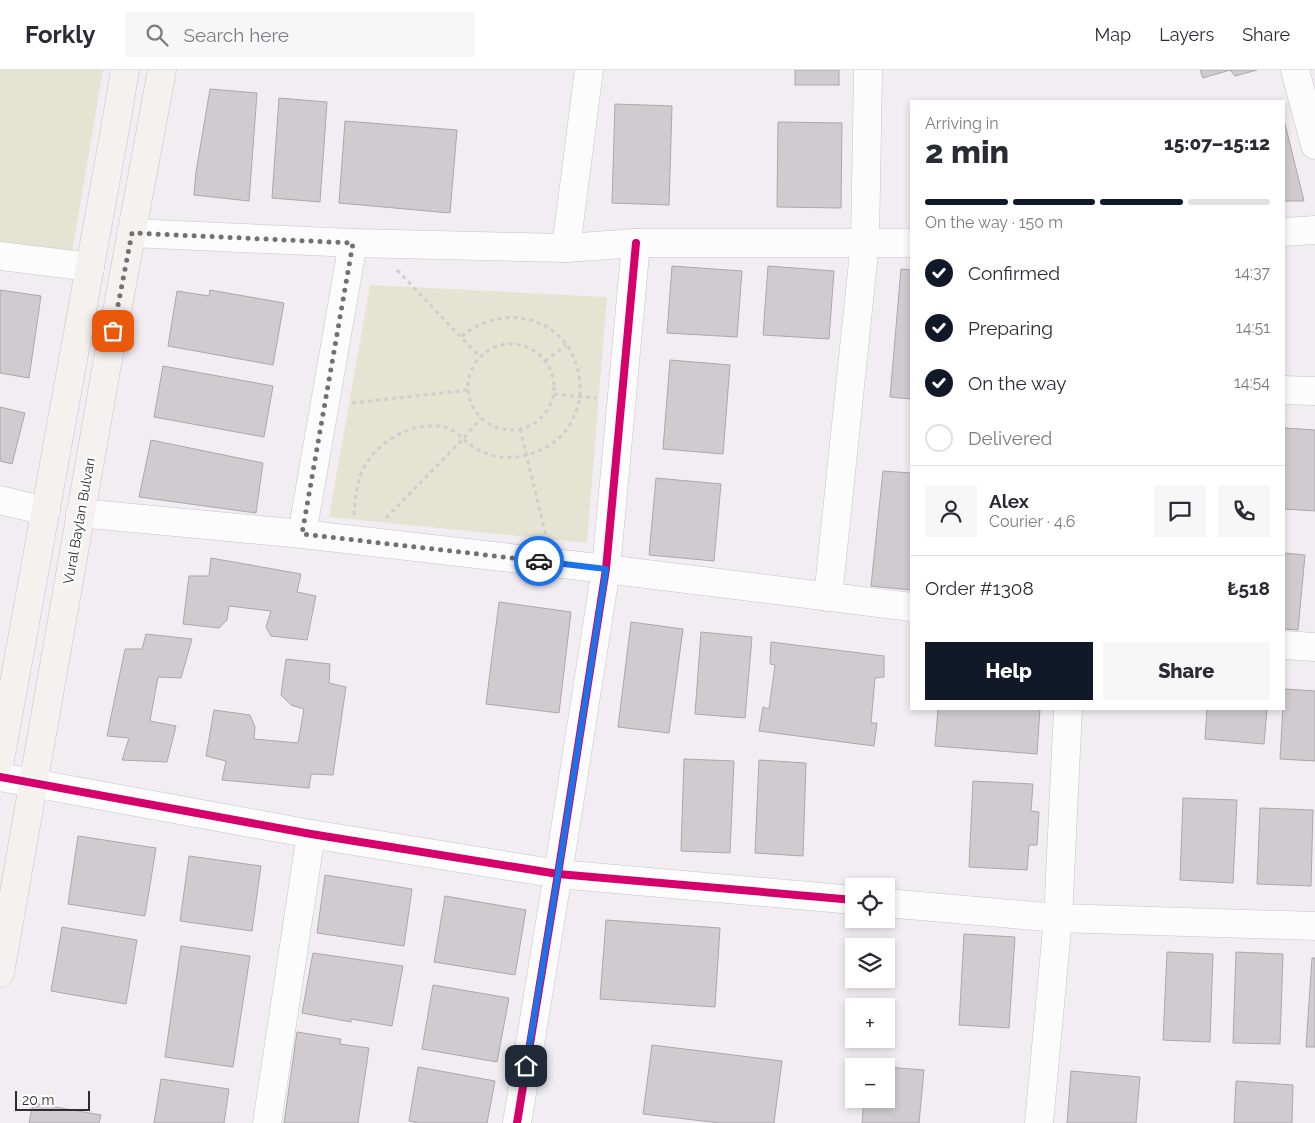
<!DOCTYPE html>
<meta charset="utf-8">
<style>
:root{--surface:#fff;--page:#f7f7f7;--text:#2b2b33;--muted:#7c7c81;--line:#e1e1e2;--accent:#111827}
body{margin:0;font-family:Raleway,sans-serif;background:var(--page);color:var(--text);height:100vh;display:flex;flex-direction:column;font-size:19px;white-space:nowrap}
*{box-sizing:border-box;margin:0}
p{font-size:16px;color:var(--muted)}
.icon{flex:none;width:28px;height:28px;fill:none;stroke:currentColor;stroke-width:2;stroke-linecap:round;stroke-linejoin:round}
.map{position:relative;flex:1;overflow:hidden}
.sheet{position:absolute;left:910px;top:30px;width:375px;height:610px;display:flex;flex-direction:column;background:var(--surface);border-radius:0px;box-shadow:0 2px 8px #0003}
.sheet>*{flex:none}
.fabs{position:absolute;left:845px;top:808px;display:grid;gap:10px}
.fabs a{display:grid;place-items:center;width:50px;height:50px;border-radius:0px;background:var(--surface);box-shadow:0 2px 8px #0003;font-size:25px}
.scale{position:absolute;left:15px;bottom:12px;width:75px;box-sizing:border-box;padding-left:5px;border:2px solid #2f2b2e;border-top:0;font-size:14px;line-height:18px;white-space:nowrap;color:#2f2b2e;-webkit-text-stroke:4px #fff;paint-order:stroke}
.pin{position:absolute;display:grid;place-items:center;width:42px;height:42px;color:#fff;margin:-21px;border-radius:10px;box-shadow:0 2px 8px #0006}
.courier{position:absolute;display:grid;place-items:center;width:50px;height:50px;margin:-25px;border:4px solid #1a73e8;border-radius:50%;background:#fff;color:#222;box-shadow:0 1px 6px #0007}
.head em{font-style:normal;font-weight:800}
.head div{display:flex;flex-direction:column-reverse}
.head{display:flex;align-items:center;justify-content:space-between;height:85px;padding:0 15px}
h1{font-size:32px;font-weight:800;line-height:38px}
.bar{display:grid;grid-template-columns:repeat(4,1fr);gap:8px 5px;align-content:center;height:60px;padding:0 15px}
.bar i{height:6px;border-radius:4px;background:var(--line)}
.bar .selected{background:var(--accent)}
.bar p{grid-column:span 4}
.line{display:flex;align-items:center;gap:12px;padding:0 15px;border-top:1px solid var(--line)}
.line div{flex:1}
.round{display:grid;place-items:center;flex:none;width:52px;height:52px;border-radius:0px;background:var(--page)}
ol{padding:0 15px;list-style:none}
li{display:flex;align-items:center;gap:15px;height:55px}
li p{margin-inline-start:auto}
li .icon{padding:5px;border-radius:50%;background:var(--accent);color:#fff;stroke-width:4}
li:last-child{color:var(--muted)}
li i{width:28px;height:28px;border:2px solid var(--line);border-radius:50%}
.cta{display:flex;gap:10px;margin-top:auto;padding:10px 15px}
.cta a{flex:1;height:58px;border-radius:0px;background:var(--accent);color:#fff;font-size:20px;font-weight:800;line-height:58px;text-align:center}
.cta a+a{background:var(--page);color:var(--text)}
header{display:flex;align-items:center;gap:30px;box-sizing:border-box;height:70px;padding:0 25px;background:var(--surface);border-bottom:1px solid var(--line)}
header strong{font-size:24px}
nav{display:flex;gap:28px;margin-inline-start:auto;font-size:18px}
.search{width:350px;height:45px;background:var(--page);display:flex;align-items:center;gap:12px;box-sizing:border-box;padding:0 18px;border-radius:0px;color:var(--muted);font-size:19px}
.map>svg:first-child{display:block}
.green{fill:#e5e4d3}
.building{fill:#cfcbcf;stroke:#aba7ab}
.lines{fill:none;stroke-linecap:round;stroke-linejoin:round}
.minor-casing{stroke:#c7c3c7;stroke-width:29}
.secondary-casing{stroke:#c7c3c7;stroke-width:29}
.path{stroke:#cfcdcf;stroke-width:3;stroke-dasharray:4 4;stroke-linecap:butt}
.minor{stroke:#fdfcfd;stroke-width:28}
.secondary{stroke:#f4f1ee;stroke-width:28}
.cycleway-casing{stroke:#fff;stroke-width:11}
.cycleway{stroke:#d6006c;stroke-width:8}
.done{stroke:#736f73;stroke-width:5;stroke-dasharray:0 9}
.route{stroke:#1a73e8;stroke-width:6}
.labels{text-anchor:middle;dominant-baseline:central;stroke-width:4;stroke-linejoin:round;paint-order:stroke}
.street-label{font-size:14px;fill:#2f2b2e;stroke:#fff}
</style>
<header>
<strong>Forkly</strong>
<div class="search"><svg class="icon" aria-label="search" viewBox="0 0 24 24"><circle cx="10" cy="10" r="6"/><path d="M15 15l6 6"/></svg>Search here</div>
<nav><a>Map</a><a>Layers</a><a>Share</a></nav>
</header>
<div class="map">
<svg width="1315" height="1053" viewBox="0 0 1315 1053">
<rect width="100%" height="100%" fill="#f2edf2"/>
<!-- green -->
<g class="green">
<polygon points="0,0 103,0 72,184 0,175"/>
<polygon points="370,215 607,227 587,473 329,447"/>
</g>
<!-- building -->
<g class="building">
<rect x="795" y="0" width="44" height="15"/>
<polygon points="1200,0 1257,0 1235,6 1230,0 1203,8"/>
<polygon points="210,19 257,23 249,131 194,125 196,102"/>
<polygon points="279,28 327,32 320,132 272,128"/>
<polygon points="615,34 672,36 669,135 612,133"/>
<polygon points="1284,50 1304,131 1284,131"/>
<polygon points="345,51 457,60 450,143 339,133"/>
<polygon points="778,52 842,53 841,138 777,137"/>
<polygon points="672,196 742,201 737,267 667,263"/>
<polygon points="768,196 834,201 829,269 763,265"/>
<polygon points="901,199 911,200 911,329 890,327"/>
<polygon points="0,220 41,226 29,308 0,303"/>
<polygon points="210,220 284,233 273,295 168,276 177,221 209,226"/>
<polygon points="670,290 730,295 723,384 663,379"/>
<polygon points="163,296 273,316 264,367 154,347"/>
<polygon points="0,337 25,343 12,394 0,391"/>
<polygon points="1284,358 1315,360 1315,441 1284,439"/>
<polygon points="151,370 263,393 256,443 139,427"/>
<polygon points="883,401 911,403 911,520 871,516"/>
<polygon points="656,408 721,414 714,491 649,485"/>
<polygon points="1284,483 1305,485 1298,560 1284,559"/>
<polygon points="211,488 301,504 297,522 316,526 307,570 271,566 266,557 271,541 229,536 227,550 219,558 183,554 189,506 209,506"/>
<polygon points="499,532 571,542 559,643 486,634"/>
<polygon points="631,552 683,559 669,663 618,657"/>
<polygon points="701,562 752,567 745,648 695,644"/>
<polygon points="146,564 192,569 181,608 158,607 150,651 176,656 167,692 122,690 129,668 107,666 125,579 142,579"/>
<polygon points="771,572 884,586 884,607 875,608 871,653 877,653 874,676 759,661 763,637 769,639 775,595 770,594"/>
<polygon points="286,589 330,594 329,613 346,617 333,705 311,704 309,718 222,710 226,691 206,686 214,640 250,645 255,657 254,669 298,673 304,639 291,635 281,625"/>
<polygon points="1284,619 1315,621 1315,691 1280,689"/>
<polygon points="938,639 1040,639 1037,684 935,676"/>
<polygon points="1207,639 1267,639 1264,674 1205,669"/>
<polygon points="684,689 734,691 730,783 681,781"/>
<polygon points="759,690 806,693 803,786 755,783"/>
<polygon points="973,711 1033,714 1031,741 1039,742 1037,775 1029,775 1027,800 969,797"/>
<polygon points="1183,728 1237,730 1233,813 1180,810"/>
<polygon points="1260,738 1313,740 1311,816 1257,814"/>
<polygon points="78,766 156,778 145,846 68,834"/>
<polygon points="189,786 261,796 252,861 180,851"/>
<polygon points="325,805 412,819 404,876 317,863"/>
<polygon points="445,826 526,840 515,905 434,892"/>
<polygon points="606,850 720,858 715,937 600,929"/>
<polygon points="62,857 137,870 126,934 51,921"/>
<polygon points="964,864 1015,867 1009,958 959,955"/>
<polygon points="181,876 250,886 233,997 165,987"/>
<polygon points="1167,882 1213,884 1210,972 1163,970"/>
<polygon points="1236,882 1283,884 1280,974 1233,973"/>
<polygon points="313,883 403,896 392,956 351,949 351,952 302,943"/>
<polygon points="1312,888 1315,888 1315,977 1306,977"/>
<polygon points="433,915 509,928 497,992 422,979"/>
<polygon points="297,962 341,969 340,974 369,978 358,1053 284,1053"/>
<polygon points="652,975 782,991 774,1053 720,1053 643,1044"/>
<polygon points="418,997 495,1011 487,1053 418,1053 409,1051"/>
<polygon points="886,997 924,1000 919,1053 862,1053 864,1029 886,1029"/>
<polygon points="1071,1001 1140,1007 1136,1053 1067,1053"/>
<polygon points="161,1009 229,1019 224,1053 154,1053"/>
<polygon points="1236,1011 1293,1015 1292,1053 1234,1053"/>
<polygon points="33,1033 101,1045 99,1053 29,1053"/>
</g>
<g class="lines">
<!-- minor casing -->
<g class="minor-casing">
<g id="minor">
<polyline points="1295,0 1315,75"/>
<polyline points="1284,162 1315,160"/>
<polyline points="131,163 353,173 566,178 636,173 911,173"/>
<polyline points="566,178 589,0"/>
<polyline points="0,186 90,197"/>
<polyline points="1284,320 1315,321"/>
<polyline points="0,430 46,441"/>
<polyline points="80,443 302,464 606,499 911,537"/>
<polyline points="302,464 353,173"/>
<polyline points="828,527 865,173 868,0"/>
<polyline points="1284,575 1315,577"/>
<polyline points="0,707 311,764 558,804 854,830"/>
<polyline points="886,833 1058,848 1315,856"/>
<polyline points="267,1053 311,764"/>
<polyline points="517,1053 558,804 606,499 636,173"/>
<polyline points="1039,1053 1058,848 1068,639"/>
</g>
</g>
<!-- secondary casing -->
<g class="secondary-casing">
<g id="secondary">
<polyline points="0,690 114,65 125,0"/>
<polyline points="0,903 106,300 162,0"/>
</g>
</g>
<!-- path -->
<g class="path">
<polyline points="397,200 480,287"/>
<circle cx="511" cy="317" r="43"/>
<polyline points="545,291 566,275"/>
<polyline points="554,324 596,328"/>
<polyline points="352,333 468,320"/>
<polyline points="520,359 546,466"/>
<path d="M354,445C355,431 356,417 361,404C373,373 412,350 444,357C456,360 463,370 472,376C500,395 536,389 560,367C568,360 573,349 577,339C582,324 581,308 576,294C559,243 499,234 461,267"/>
<polyline points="386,448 463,369 481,348"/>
</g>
<!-- minor -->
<use href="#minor" class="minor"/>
<!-- secondary -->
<use href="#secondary" class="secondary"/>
<!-- cycleway casing -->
<g class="cycleway-casing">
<g id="cycleway">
<polyline points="0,707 311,764 558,804 854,830"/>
<polyline points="517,1053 558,804 606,499 636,173"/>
</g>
</g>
<!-- cycleway -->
<use href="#cycleway" class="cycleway"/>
</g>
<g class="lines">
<!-- done -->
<polyline class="done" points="113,261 132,163 353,173 302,464 539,491"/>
<!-- route -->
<polyline class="route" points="526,996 558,804 606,499 539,491"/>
</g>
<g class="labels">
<!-- street labels -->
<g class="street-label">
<text transform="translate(79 451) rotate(-80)">Vural Baylan Bulvarı</text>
</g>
</g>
</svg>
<div class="fabs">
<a><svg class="icon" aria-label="locate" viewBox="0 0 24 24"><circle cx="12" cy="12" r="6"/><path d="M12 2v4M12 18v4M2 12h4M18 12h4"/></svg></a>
<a><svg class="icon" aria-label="layers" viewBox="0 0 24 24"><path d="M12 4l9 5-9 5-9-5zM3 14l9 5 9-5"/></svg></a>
<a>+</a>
<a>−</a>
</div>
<div class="scale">20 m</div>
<div class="pin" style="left:113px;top:261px;background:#ea580c"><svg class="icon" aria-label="bag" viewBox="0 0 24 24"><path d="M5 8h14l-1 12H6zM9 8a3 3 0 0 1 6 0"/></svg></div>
<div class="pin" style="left:526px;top:996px;background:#1f2937"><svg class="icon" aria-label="home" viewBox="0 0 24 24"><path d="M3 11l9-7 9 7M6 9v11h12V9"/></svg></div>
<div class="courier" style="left:539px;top:491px"><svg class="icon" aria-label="car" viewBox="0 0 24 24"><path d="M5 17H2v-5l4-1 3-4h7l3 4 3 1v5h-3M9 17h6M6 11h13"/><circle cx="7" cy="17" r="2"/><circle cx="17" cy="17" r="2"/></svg></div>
<section class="sheet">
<div class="head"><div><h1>2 min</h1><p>Arriving in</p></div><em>15:07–15:12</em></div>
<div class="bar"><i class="selected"></i><i class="selected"></i><i class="selected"></i><i></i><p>On the way · 150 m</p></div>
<ol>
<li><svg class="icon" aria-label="check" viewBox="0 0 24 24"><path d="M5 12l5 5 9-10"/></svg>Confirmed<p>14:37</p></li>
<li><svg class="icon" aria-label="check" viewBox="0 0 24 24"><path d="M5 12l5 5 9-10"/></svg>Preparing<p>14:51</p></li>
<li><svg class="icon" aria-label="check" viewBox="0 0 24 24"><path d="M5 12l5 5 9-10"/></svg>On the way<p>14:54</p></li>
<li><i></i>Delivered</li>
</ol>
<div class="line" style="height:90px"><a class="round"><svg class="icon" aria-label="person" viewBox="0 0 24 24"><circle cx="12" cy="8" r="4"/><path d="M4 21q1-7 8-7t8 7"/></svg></a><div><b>Alex</b><p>Courier · 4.6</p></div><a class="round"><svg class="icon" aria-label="chat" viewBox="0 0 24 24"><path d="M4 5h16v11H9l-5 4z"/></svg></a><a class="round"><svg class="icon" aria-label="phone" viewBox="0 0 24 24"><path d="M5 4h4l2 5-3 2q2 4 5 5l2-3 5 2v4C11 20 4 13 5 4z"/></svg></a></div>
<div class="line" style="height:65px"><div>Order #1308</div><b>₺518</b></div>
<div class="cta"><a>Help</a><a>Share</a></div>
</section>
</div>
